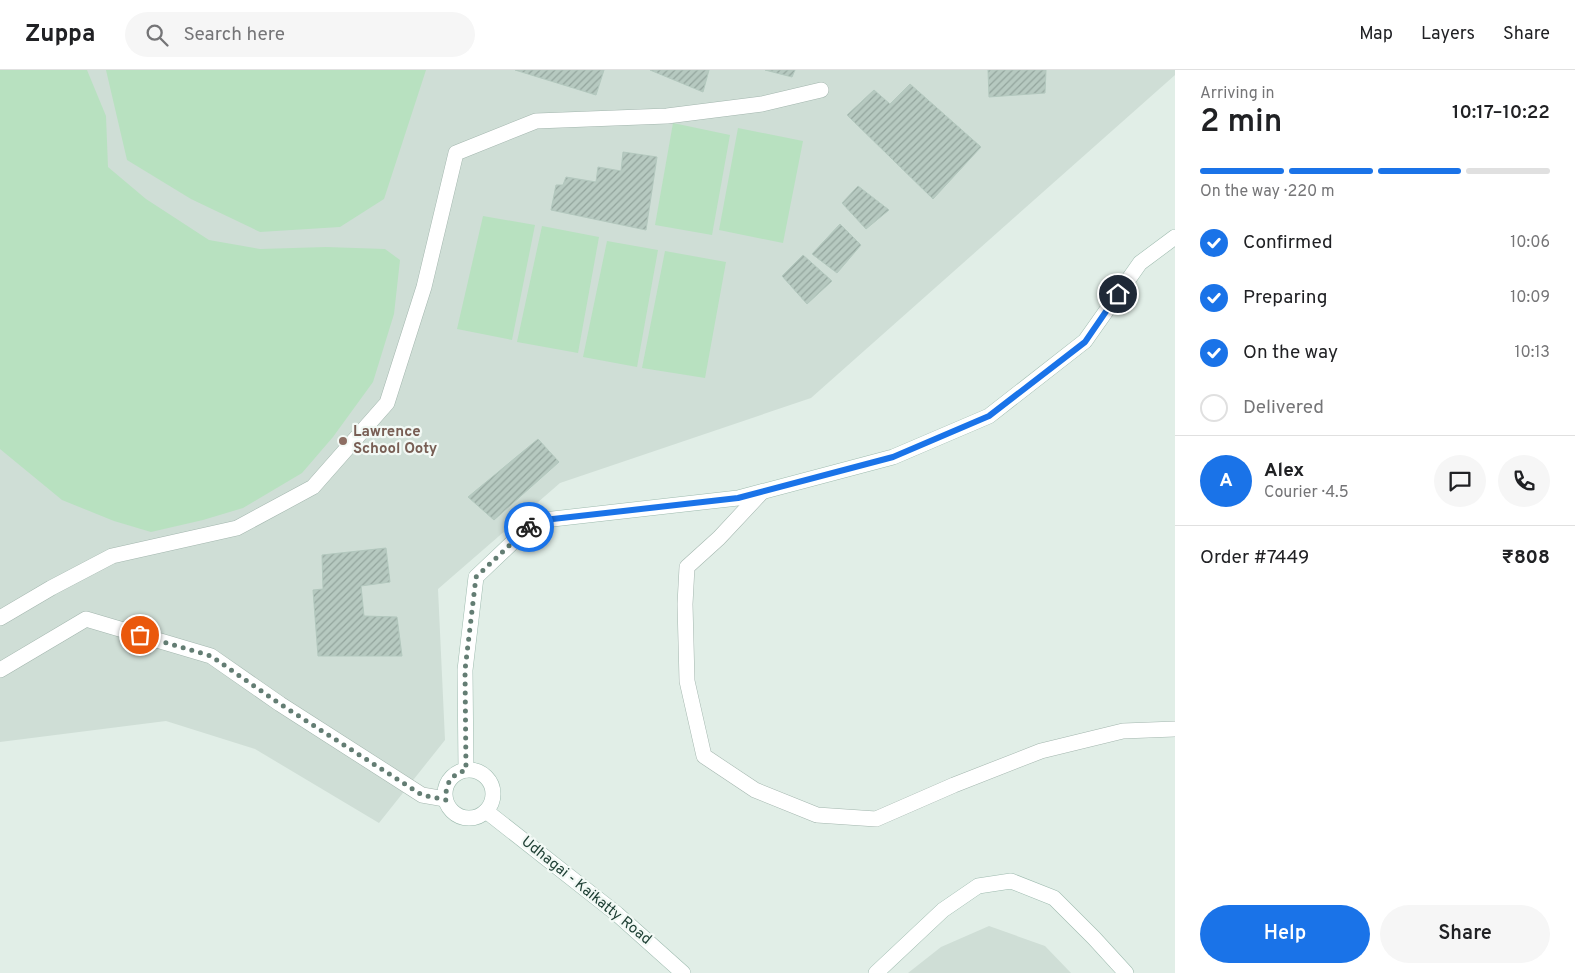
<!DOCTYPE html>
<meta charset="utf-8">
<style>
:root{--surface:#fff;--page:#f6f6f6;--text:#202124;--muted:#757577;--line:#e0e0e0;--accent:#1a73e8}
body{margin:0;font-family:Overpass,sans-serif;background:var(--page);color:var(--text);height:100vh;display:flex;flex-direction:column;font-size:19px;white-space:nowrap}
*{box-sizing:border-box;margin:0}
p{font-size:16px;color:var(--muted)}
.icon{flex:none;width:28px;height:28px;fill:none;stroke:currentColor;stroke-width:2;stroke-linecap:round;stroke-linejoin:round}
.map{position:relative;flex:1;overflow:hidden}
.drawer{display:flex;flex-direction:column;background:var(--surface);width:400px}
.drawer>*{flex:none}
.pin{position:absolute;display:grid;place-items:center;width:42px;height:42px;color:#fff;margin:-21px;border:2px solid #fff;border-radius:50%;box-shadow:0 1px 5px #0007}
.courier{position:absolute;display:grid;place-items:center;width:50px;height:50px;margin:-25px;border:4px solid #1a73e8;border-radius:50%;background:#fff;color:#222;box-shadow:0 1px 6px #0007}
.head em{font-style:normal;font-weight:600}
.head div{display:flex;flex-direction:column-reverse}
.head{display:flex;align-items:center;justify-content:space-between;height:85px;padding:0 25px}
h1{font-size:32px;font-weight:600;line-height:38px}
.bar{display:grid;grid-template-columns:repeat(4,1fr);gap:8px 5px;align-content:center;height:60px;padding:0 25px}
.bar i{height:6px;border-radius:4px;background:var(--line)}
.bar .active{background:var(--accent)}
.bar p{grid-column:span 4}
.line{display:flex;align-items:center;gap:12px;padding:0 25px;border-top:1px solid var(--line)}
.line div{flex:1}
.round{display:grid;place-items:center;flex:none;width:52px;height:52px;border-radius:26px;background:var(--page)}
ol{padding:0 25px;list-style:none}
li{display:flex;align-items:center;gap:15px;height:55px}
li p{margin-inline-start:auto}
li .icon{padding:5px;border-radius:50%;background:var(--accent);color:#fff;stroke-width:4}
li:last-child{color:var(--muted)}
li i{width:28px;height:28px;border:2px solid var(--line);border-radius:50%}
.button{display:flex;gap:10px;margin-top:auto;padding:10px 25px}
.button a{flex:1;height:58px;border-radius:30px;background:var(--accent);color:#fff;font-size:20px;font-weight:600;line-height:58px;text-align:center}
.button a+a{background:var(--page);color:var(--text)}
header{display:flex;align-items:center;gap:30px;box-sizing:border-box;height:70px;padding:0 25px;background:var(--surface);border-bottom:1px solid var(--line)}
header strong{font-size:24px}
nav{display:flex;gap:28px;margin-inline-start:auto;font-size:18px}
.search{width:350px;height:45px;background:var(--page);display:flex;align-items:center;gap:12px;box-sizing:border-box;padding:0 18px;border-radius:28px;color:var(--muted);font-size:19px}
main{display:flex;flex:1;min-height:0}
.map>svg:first-child{display:block}
.built{fill:#cfded6}
.grass{fill:#b8e1c0}
.building{fill:url(#building-hatch);stroke:#b3c8be}
.lines{fill:none;stroke-linecap:round;stroke-linejoin:round}
.minor-casing{stroke:#a3b6ae;stroke-width:16}
.secondary-casing{stroke:#9ebbaf;stroke-width:16}
.minor{stroke:#fff;stroke-width:15}
.secondary{stroke:#fff;stroke-width:15}
.done{stroke:#637d73;stroke-width:5;stroke-dasharray:0 9}
.route{stroke:#1a73e8;stroke-width:6}
.education-dot{fill:#8d6e63;stroke:#f2f9f5;stroke-width:2}
.labels{text-anchor:middle;dominant-baseline:central;stroke-width:4.5;stroke-linejoin:round;paint-order:stroke}
.education-label{font-size:15px;font-weight:bold;fill:#785e54;stroke:#f2f9f5;text-anchor:start}
.street-label{font-size:15px;fill:#1f4035;stroke:#f2f9f5}
</style>
<header>
<strong>Zuppa</strong>
<div class="search"><svg class="icon" aria-label="search" viewBox="0 0 24 24"><circle cx="10" cy="10" r="6"/><path d="M15 15l6 6"/></svg>Search here</div>
<nav><a>Map</a><a>Layers</a><a>Share</a></nav>
</header>
<main>
<div class="map">
<svg width="1175" height="903" viewBox="0 0 1175 903">
<defs>
<pattern id="building-hatch" width="6" height="6" patternUnits="userSpaceOnUse" patternTransform="scale(1.25)"><rect width="6" height="6" fill="#b6c9c0"/><path d="M-1 1l2-2M0 6l6-6M5 7l2-2" fill="none" stroke="#93a59d"/></pattern>
</defs>
<rect width="100%" height="100%" fill="#e1eee7"/>
<!-- built -->
<g class="built">
<polygon points="0,0 1175,0 1175,5 811,328 560,413 438,519 445,670 379,753 255,679 166,651 0,672"/>
<polygon points="989,856 1045,876 1071,903 908,903 941,877"/>
</g>
<!-- grass -->
<g class="grass">
<polygon points="0,0 87,0 106,46 108,97 146,129 209,170 260,179 326,177 385,179 400,190 394,244 373,312 333,367 302,403 243,438 203,450 151,462 114,451 62,430 0,379"/>
<polygon points="106,0 426,0 384,129 340,157 260,162 191,129 127,90"/>
<polygon points="673,53 730,65 712,165 655,155"/>
<polygon points="738,58 803,71 783,173 719,160"/>
<polygon points="483,146 535,155 512,270 457,259"/>
<polygon points="542,156 599,167 578,283 517,272"/>
<polygon points="607,171 658,180 637,297 583,287"/>
<polygon points="665,181 726,192 705,308 642,298"/>
</g>
<!-- building -->
<g class="building">
<polygon points="515,0 604,0 596,25"/>
<polygon points="650,0 709,0 703,22"/>
<polygon points="765,0 795,0 792,7"/>
<polygon points="988,0 1046,0 1045,23 989,27"/>
<polygon points="910,14 981,77 933,129 847,45 874,20 890,34"/>
<polygon points="623,82 657,87 646,160 551,140 556,115 563,115 566,107 596,112 598,97 621,101"/>
<polygon points="858,116 889,140 866,159 842,133"/>
<polygon points="840,154 861,175 837,203 812,184"/>
<polygon points="803,185 832,211 807,234 782,206"/>
<polygon points="538,369 559,392 494,450 468,427"/>
<polygon points="386,478 390,512 361,516 364,546 397,547 402,586 318,586 313,520 323,519 322,485"/>
</g>
<g class="lines">
<!-- minor casing -->
<g class="minor-casing">
<g id="minor">
<polyline points="762,422 719,468 687,497 685,534 687,611 704,686 755,720 817,745 876,749 954,715 1041,681 1123,661 1175,659"/>
<polyline points="0,548 51,518 112,486 237,458 313,417 387,333 424,217 456,83 536,51 667,46 762,34 821,20"/>
<polyline points="0,600 86,549 211,586 280,634 422,725 445,729"/>
</g>
</g>
<!-- secondary casing -->
<g class="secondary-casing">
<g id="secondary">
<circle cx="469" cy="724" r="24"/>
<polyline points="466,700 465,600 476,507 535,451 738,428 893,387 989,346 1085,271 1140,193 1175,167"/>
<polyline points="486,741 617,844 683,903"/>
<polyline points="876,903 943,840 978,816 1011,811 1054,828 1094,868 1126,903"/>
</g>
</g>
<!-- minor -->
<use href="#minor" class="minor"/>
<!-- secondary -->
<use href="#secondary" class="secondary"/>
</g>
<g class="lines">
<!-- done -->
<path class="done" d="M140,565L211,586L280,634L422,725L446,730C445,713 451,705 466,700L465,600L476,507L529,457"/>
<!-- route -->
<polyline class="route" points="529,457 535,451 738,428 893,387 989,346 1085,272 1118,224"/>
</g>
<!-- markers -->
<circle class="education-dot" cx="343" cy="371" r="5"/>
<g class="labels">
<!-- education labels -->
<g class="education-label">
<text x="353" y="362">Lawrence<tspan x="353" dy="17">School Ooty</tspan></text>
</g>
<!-- street labels -->
<g class="street-label">
<text transform="translate(586 821) rotate(39)">Udhagai - Kaikatty Road</text>
</g>
</g>
</svg>
<div class="pin" style="left:140px;top:565px;background:#ea580c"><svg class="icon" aria-label="bag" viewBox="0 0 24 24"><path d="M5 8h14l-1 12H6zM9 8a3 3 0 0 1 6 0"/></svg></div>
<div class="pin" style="left:1118px;top:224px;background:#1f2937"><svg class="icon" aria-label="home" viewBox="0 0 24 24"><path d="M3 11l9-7 9 7M6 9v11h12V9"/></svg></div>
<div class="courier" style="left:529px;top:457px"><svg class="icon" aria-label="bike" viewBox="0 0 24 24"><circle cx="6" cy="16" r="4"/><circle cx="18" cy="16" r="4"/><path d="M6 16l4-8h5l3 8M10 8l3 8H6M13 5h3"/></svg></div>
</div>
<section class="drawer">
<div class="head"><div><h1>2 min</h1><p>Arriving in</p></div><em>10:17–10:22</em></div>
<div class="bar"><i class="active"></i><i class="active"></i><i class="active"></i><i></i><p>On the way · 220 m</p></div>
<ol>
<li><svg class="icon" aria-label="check" viewBox="0 0 24 24"><path d="M5 12l5 5 9-10"/></svg>Confirmed<p>10:06</p></li>
<li><svg class="icon" aria-label="check" viewBox="0 0 24 24"><path d="M5 12l5 5 9-10"/></svg>Preparing<p>10:09</p></li>
<li><svg class="icon" aria-label="check" viewBox="0 0 24 24"><path d="M5 12l5 5 9-10"/></svg>On the way<p>10:13</p></li>
<li><i></i>Delivered</li>
</ol>
<div class="line" style="height:90px"><b class="round" style="background:var(--accent);color:#fff">A</b><div><b>Alex</b><p>Courier · 4.5</p></div><a class="round"><svg class="icon" aria-label="chat" viewBox="0 0 24 24"><path d="M4 5h16v11H9l-5 4z"/></svg></a><a class="round"><svg class="icon" aria-label="phone" viewBox="0 0 24 24"><path d="M5 4h4l2 5-3 2q2 4 5 5l2-3 5 2v4C11 20 4 13 5 4z"/></svg></a></div>
<div class="line" style="height:65px"><div>Order #7449</div><b>₹808</b></div>
<div class="button"><a>Help</a><a>Share</a></div>
</section>
</main>
